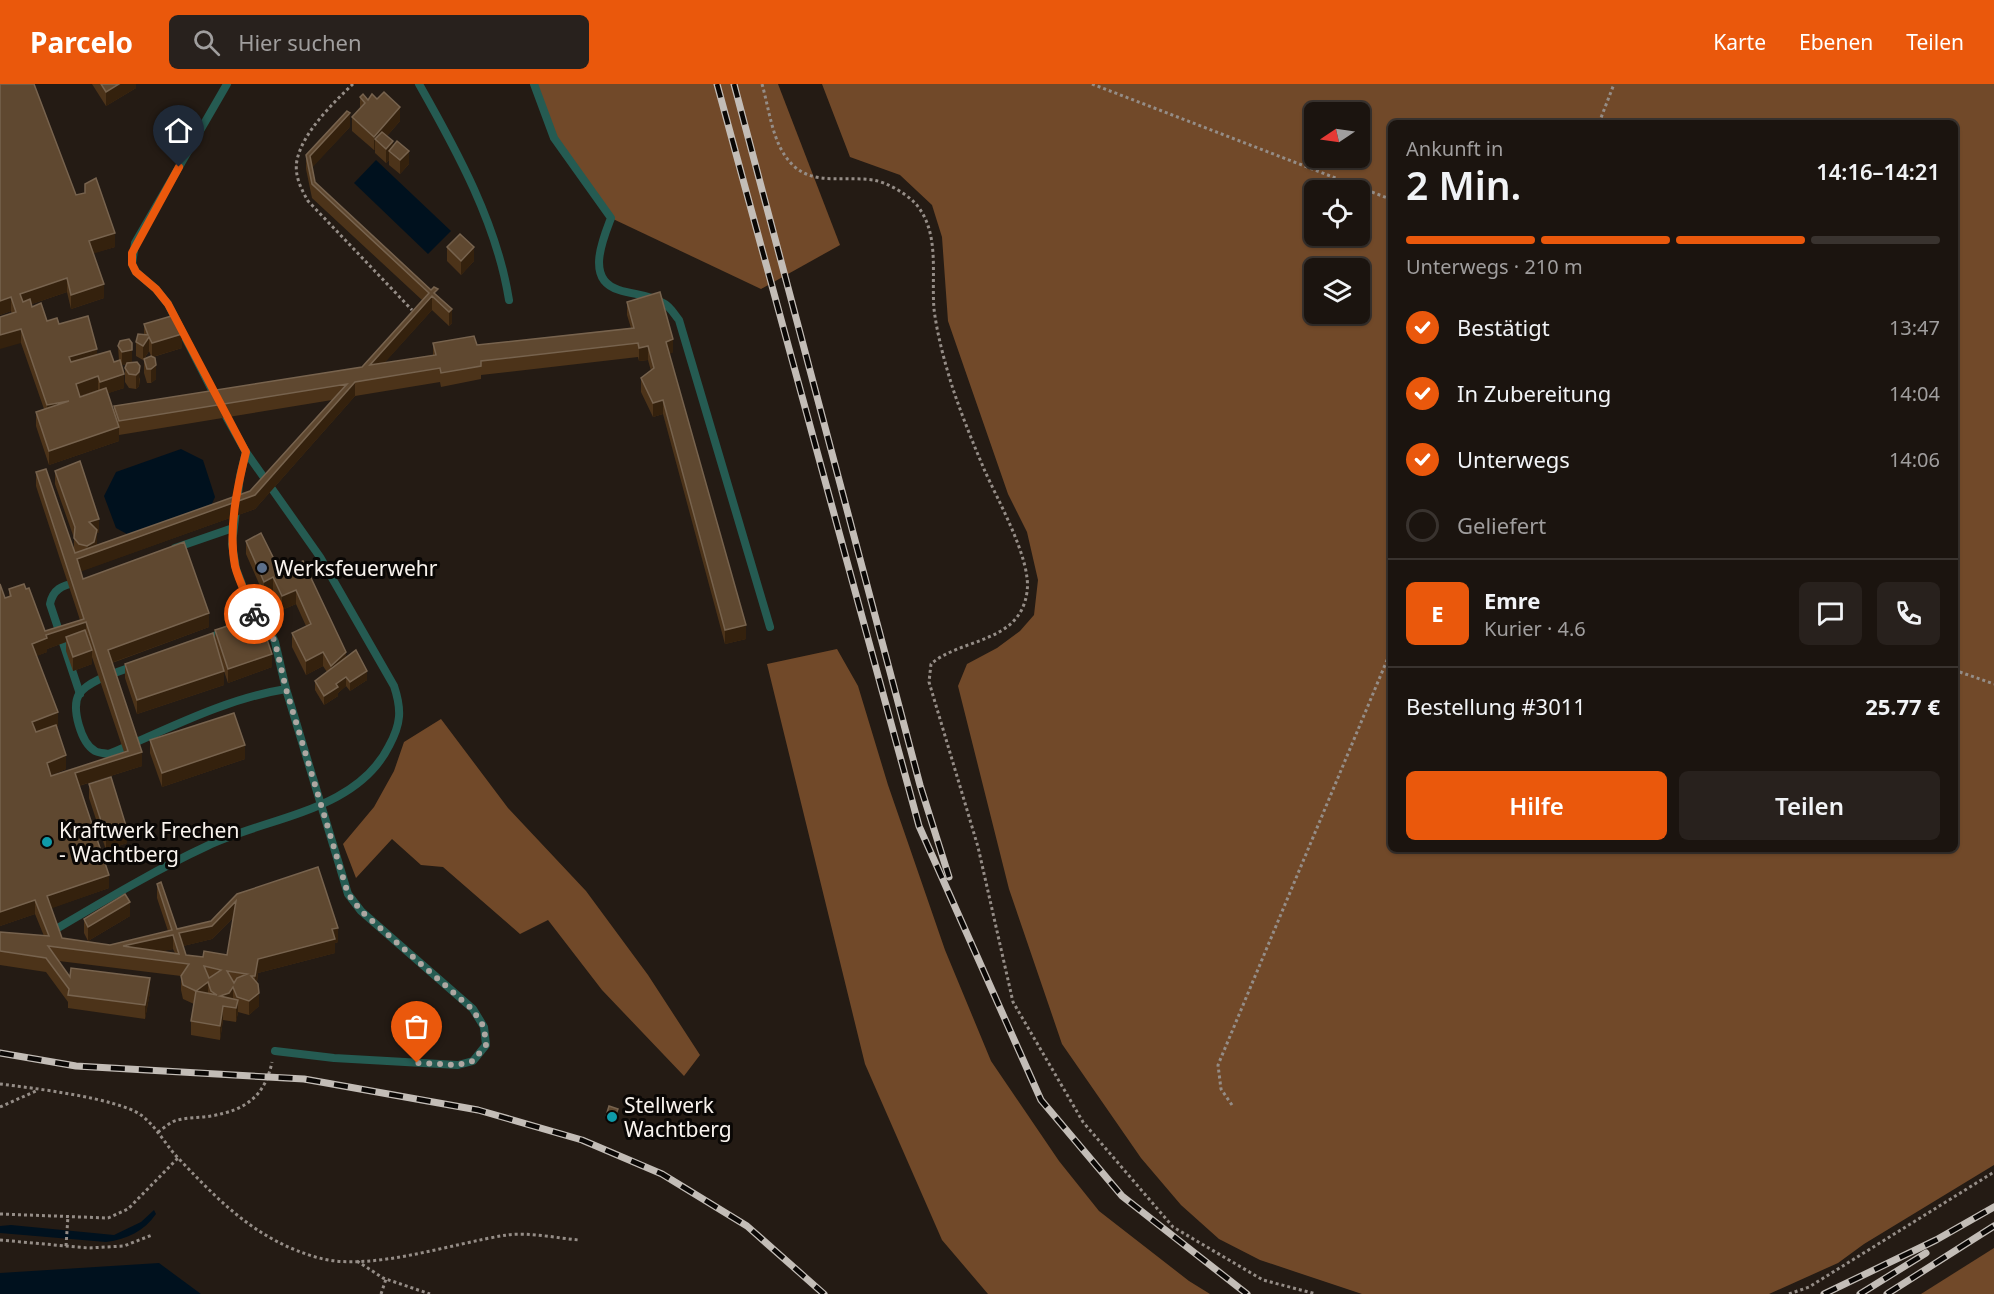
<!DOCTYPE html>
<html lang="de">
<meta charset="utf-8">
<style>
:root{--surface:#1b140f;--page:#28211d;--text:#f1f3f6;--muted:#a09e9e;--line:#39332f;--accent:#ea580c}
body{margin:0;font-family:"Noto Sans",sans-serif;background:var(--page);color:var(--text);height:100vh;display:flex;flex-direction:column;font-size:22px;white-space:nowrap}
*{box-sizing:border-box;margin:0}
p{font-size:20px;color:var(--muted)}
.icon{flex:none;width:33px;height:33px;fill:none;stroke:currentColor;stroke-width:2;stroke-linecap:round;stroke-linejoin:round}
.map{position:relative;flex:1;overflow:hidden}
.side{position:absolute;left:1388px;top:36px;width:570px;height:732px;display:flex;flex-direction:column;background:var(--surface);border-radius:9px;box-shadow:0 2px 4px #0004,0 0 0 2px var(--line)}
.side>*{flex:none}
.needle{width:39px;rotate:257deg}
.buttons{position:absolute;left:1304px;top:18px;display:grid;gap:12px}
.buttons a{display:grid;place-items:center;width:66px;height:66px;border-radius:9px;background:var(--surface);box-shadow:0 2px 4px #0004,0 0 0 2px var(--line);font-size:30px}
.pin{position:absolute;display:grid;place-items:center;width:51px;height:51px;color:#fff;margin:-62px -26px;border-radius:50% 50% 50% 0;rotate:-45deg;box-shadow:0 0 6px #0007}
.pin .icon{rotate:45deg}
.courier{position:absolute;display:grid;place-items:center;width:60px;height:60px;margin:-30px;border:4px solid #ea580c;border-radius:50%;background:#fff;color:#222;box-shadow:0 2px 8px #0007}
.headline em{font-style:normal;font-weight:600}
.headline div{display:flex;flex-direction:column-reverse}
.headline{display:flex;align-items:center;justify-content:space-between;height:102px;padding:0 18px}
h1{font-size:39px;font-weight:600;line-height:45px}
.bar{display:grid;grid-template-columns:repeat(4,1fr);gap:9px 6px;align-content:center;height:72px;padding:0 18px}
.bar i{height:8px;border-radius:4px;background:var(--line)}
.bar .active{background:var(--accent)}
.bar p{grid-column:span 4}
.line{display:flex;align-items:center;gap:15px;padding:0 18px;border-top:2px solid var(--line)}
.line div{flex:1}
.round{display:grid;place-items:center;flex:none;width:63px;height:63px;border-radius:9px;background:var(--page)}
ol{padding:0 18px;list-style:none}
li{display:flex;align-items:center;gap:18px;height:66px}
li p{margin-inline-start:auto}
li .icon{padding:6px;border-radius:50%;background:var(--accent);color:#fff;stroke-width:4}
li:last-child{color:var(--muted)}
li i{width:33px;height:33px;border:3px solid var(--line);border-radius:50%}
.cta{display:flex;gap:12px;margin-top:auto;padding:12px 18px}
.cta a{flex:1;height:69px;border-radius:9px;background:var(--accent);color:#fff;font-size:24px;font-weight:600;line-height:69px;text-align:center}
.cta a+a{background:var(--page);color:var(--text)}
header{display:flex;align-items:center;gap:36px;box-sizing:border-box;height:84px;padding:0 30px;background:var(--accent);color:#fff}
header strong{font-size:28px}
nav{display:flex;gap:33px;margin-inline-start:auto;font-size:21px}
.search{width:420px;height:54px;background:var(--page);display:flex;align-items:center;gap:15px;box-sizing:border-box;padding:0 21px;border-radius:9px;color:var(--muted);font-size:22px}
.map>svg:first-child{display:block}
.forest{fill:#714929;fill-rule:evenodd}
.water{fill:#00111e}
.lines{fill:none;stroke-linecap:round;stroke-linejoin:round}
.path{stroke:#958d87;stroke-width:3;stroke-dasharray:3 3;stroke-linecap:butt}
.service{stroke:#255b52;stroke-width:8}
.rail-casing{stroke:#c3bdb7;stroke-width:7}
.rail{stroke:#0a0705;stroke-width:4.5;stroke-dasharray:14;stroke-linecap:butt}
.wall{fill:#4c3319;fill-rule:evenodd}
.shaded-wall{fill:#34210d}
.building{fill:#5f4830;stroke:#77634e;stroke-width:1.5;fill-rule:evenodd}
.done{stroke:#aea7a2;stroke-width:6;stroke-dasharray:0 10.8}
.route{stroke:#ea580c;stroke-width:8}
.service-dot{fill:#5c6f8a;stroke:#0a0705;stroke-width:2}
.culture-dot{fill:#0f9aa8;stroke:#0a0705;stroke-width:2}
.labels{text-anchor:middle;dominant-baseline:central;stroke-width:6;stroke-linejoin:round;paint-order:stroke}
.poi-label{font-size:21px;fill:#f9f3ee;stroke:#0a0705;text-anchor:start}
</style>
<header>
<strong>Parcelo</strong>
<div class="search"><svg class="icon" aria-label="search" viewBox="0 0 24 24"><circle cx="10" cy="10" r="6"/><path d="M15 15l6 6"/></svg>Hier suchen</div>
<nav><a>Karte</a><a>Ebenen</a><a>Teilen</a></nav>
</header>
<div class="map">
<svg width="1994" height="1210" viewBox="0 0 1994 1210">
<rect width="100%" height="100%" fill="#241b14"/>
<!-- forest -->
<g class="forest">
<polygon points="534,0 778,0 840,161 761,205 611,134 554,54"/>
<path d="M822,0H1994V1081L1864,1160L1838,1179L1769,1210H1362L1260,1176L1219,1155L1181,1121L1141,1074L1062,960L1009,805L958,602L967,580L997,564L1020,547L1034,531L1038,496L1027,448L1008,410L948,237L942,153L932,121L900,91L850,73ZM1314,28H1359V74H1314ZM1390,39H1954V765H1390ZM1314,106H1359V152H1314ZM1359,184V230H1314V184Z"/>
<polygon points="837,565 858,602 888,701 945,866 991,977 1059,1077 1099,1127 1189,1197 1210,1210 988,1210 942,1156 865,980 767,580"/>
<polygon points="441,635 508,724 586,807 648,891 700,971 684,992 602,906 548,836 520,850 443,783 421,781 392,755 356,794 343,760 374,723 394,687 404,658"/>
<polygon points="1994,1164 1994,1210 1921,1210"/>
</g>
<!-- water -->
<g class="water">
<polygon points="376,76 451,147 428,170 354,99"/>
<polygon points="181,365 203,376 215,413 206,433 138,456 116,444 104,412 116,388"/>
<path d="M154,1126L156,1130C144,1147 128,1155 106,1158L0,1149V1142L11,1141L114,1151L141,1138Z"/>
<polygon points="159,1179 201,1210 0,1210 0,1189"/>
</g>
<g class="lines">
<!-- path -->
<g class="path">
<path d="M353,0C333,19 303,48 297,76C294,91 301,105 308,117L412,226"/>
<path d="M762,0C768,21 771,46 781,65C803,106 836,91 873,96C886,98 903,108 913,117C941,145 931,189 934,225C937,250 945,280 953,305C962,332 973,359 984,385C997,415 1032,476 1027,508C1020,560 960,554 931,580L929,598L978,763L1013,918L1083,1038L1173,1143L1263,1196L1316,1210"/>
<polyline points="1092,0 1390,115"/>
<polyline points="1599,39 1614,0"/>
<polyline points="1954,586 1994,600"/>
<path d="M0,1000C32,1004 117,1014 141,1031C157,1043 166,1062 180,1076C222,1120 258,1157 319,1174C371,1188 453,1159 507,1151C529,1148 556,1154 579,1156"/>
<polyline points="1232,1021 1221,1005 1218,981 1390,569"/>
<polyline points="0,1023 36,1007"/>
<path d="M158,1048C164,1044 171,1037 178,1036C189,1033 200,1034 211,1032C246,1026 265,1012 272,978"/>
<polyline points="0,1130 108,1134 128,1125 178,1074"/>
<polyline points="0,1156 88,1164 124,1162 152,1151"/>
<polyline points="66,1162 68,1132"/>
<polyline points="357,1177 383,1194 430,1210"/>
<polyline points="381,1210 386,1195"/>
<polyline points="1789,1210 1809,1203 1994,1088"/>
</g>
<!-- service -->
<g class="service">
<path d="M419,0C457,67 497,140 509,216"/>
<path d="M534,0L554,54L611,134C603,155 585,196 619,206C634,211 649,210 663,219C670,222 674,230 679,236L770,543"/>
<polyline points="216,314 168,220 156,205 136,188 132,180 135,159 227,0"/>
<polyline points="246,368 240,392 232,460 236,485 254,531 267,541 275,558 286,605 348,810 361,827 473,925 484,943 486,961 473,977 458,981 334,974 275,967"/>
<polyline points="175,464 233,444"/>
<path d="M76,498C62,502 53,505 50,520L80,610"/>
<polyline points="205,557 254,531"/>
<path d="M134,582C118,588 89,596 79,610C71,624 81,659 95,667C98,669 105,669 109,670C166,646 224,615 286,605"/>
<path d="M51,848C102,818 153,787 207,762C267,733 356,728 389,662C401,640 402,626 394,602L320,473L246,368L223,327"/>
</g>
<!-- rail casing -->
<g class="rail-casing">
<g id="rail">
<polyline points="717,0 919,742 1041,1016 1122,1112 1247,1210"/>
<polyline points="734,0 920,701 949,793"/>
<polyline points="0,969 76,982 304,995 478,1026 582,1056 662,1090 747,1142 824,1210"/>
<polyline points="1824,1210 1936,1156 1994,1123"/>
<polyline points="1860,1210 1926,1169"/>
<polyline points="1887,1210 1994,1142"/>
</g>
</g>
<!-- rail -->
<use href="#rail" class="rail"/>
</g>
<!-- wall -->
<g class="wall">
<path d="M0,0L76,111L115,163L93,169L104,214L71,225L67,208L32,220V223L47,237L59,240L97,271L114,278L119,276L118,262L132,273V279L140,295L139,302L136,305L129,304L125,298V284L127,280L122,281L124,304L108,309L114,329V322L362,283L422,216L312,114L306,85V71L350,43L312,83L315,98L452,225V239L449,242L432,226L384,279L433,271V259L477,261L631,244L627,231V218L673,268L669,270L746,555L725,560L663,330L653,333L641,308V294L651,287L648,276L639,277L638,273L481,291V295L441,303L440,298L355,312L255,425L81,487L83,495L209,543L112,579L142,682L79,702L109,804L51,824L62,854L110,861L168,847L157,814V800L177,845L211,837L237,810L338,858L335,859V869L258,889L257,898L259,922L249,931L238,928L236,938L223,936L220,956L191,951V937L194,920L183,915L181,906V892L59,877L70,893L150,908L145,935L68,924V918L46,888L0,881V848L44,852L35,830L0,842V500L5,514L9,512V505H26L45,547L80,536L36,402V388L74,466V454L55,400V387L99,448L97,449L96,462L250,407L332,316L119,351V357L49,381L36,342V328L44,325L21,259L11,227L0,231ZM98,306V307L80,313V312ZM66,558V567L73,587L92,580V573L124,668L51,692V691L66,685L57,643L58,642L36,572L47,568V565ZM233,834L227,871L203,873L186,871L183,862L212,855ZM173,865L175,869L161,867Z"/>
<polygon points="92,0 136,0 136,4 106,22"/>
<polygon points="360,13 368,16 400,37 387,52 393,62 409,80 400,90 389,81 389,76 386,79 375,69 375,65 374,66 352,47 352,33 360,24"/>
<polygon points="447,163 474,177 461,191 447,177"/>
<path d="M144,240L182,264L153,273L156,295L151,299H147L144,289V275L143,276L136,272V258L144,250ZM149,267L151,272L144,275Z"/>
<polygon points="246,457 280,487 303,477 346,574 367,596 350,607 346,602 338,609 338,612 324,621 315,606 315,597 327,588 323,582 306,591 292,563 292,549 306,542 296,520 282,526 273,507 264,511 246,470"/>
<polygon points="215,546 272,583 228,599 223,584 224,601 137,630 125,594 125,580 215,557"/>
<polygon points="150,656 245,675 162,703 150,669"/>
<polygon points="89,700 127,759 106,766 89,714"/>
<polygon points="130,832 88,857 84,849 84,835"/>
<polygon points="618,1030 614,1040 606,1037 606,1032"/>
</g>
<!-- shaded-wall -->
<g class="shaded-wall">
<polygon points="119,0 136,0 136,4 106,22 106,8"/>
<polygon points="400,23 400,37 380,60 375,55 375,65 374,66 374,53"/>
<polygon points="350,29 350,43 310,86 310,72"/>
<polygon points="393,57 393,70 389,67 389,76 386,79 386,65"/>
<polygon points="409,67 409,80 400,90 400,76"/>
<polygon points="115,149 115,163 89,171 89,157"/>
<polygon points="474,163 474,177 461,191 461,177"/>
<polygon points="67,194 67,208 20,224 20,210"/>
<polygon points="104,200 104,214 71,225 71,211"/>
<polygon points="432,212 432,226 370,295 370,281"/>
<polygon points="11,213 11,227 0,231 0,217"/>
<polygon points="452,225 452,239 449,242 449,228"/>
<polygon points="21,245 21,259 0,265 0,251"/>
<polygon points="182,250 182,264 152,273 152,259"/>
<polygon points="149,253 149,267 143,276 143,262"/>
<polygon points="673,255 673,268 666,272 666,258"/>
<polygon points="132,259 132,279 122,281 122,268"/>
<polygon points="648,262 648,276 639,277 639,264"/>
<polygon points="97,265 97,279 69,287 69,273"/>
<polygon points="156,281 156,295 151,299 151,285"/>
<polygon points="140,282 139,302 136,305 136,291"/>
<polygon points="124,290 124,304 100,312 100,298"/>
<polygon points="98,292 98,306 76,313 76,300"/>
<polygon points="355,298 355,312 255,425 77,489 77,475 87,471 89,438 99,435 99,448 97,449 97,460 95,469 255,411"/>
<polygon points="663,316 663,330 653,333 653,319"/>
<polygon points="69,317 47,335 47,321"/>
<polygon points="119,343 119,357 49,381 49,367"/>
<polygon points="273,493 273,507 264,511 264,498"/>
<polygon points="296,506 296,520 282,526 282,512"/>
<polygon points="209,529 209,543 108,580 108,566"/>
<polygon points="86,538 86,552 66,553 66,558 47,565 47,568 32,574 32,560 46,551"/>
<polygon points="746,541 746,555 725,560 725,546"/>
<polygon points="92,566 92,580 73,587 73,573"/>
<polygon points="323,568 323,582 306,591 306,577"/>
<polygon points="346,568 346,582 331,596 331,582"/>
<polygon points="272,570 272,583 228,599 228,585"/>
<polygon points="224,587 224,601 137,630 137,616"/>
<polygon points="367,587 367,596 350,607 350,598"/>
<polygon points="346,593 346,602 338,609 338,612 324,621 324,612 336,600"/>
<polygon points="58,628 58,642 32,652 32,638"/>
<polygon points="245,661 245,675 162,703 162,689"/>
<polygon points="142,668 142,682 75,703 75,689"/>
<polygon points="66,671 66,685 47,693 47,679"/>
<polygon points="127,745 127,759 106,766 106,752"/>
<polygon points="109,791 109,804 47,826 47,812"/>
<polygon points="35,816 35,830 0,842 0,828"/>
<polygon points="236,817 236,831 212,855 179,863 179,849 212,842"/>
<polygon points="130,818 130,832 88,857 88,843"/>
<polygon points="338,844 338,858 335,859 335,869 258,889 255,906 255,892 258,875 332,845"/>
<polygon points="173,851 173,865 137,873 123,862"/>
<polygon points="150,894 150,908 145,935 145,921"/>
<polygon points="208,898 208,912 196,907"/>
<polygon points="233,903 233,917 223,922 223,936 220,956 220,912"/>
<polygon points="259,909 259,922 249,931 249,917"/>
<polygon points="238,916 238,929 236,938 236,924"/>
<polygon points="618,1025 618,1030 614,1040 614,1035"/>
</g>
<!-- building -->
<g class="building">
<polygon points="0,0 34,0 76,111 85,109 85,100 96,94 115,149 89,157 104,200 71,211 67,194 20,210 23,218 30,215 32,223 41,219 47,237 57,234 59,240 88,232 97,265 69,273 71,278 110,267 114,278 120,276 124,290 100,298 98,292 76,300 80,313 106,304 119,343 49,367 36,328 69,317 47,321 21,245 0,251 0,233 16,228 11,213 0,217"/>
<polygon points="101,0 119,0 106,8"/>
<polygon points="384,8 400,23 374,53 352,33 365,19 360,13 363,10 368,16 372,10 377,15"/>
<path d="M347,27L350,29L310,72L315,98L431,206L434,203L438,205L434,209L452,225L449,228L432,212L370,281L436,271L433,259L474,252L477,261L634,244L627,218L660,208L673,255L666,258L746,541L725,546L663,316L653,319L641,294L654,284L648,262L639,264L638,259L481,277V282L441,289L440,284L355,298L255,411L77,475L83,495L184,458L209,529L108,566L142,668L75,689L109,791L47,812L62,854L110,861L172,846L157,800L161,798L177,845L211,837L237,810L318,783L338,844L332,845L335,855L258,875L255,892H251L258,900L259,909L249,917L237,913L233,903L229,909L220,912L238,916L236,924L223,922L220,942L191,937L196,907L183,901L181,892L189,880L48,862L70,893L71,884L150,894L145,921L68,911L69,905L46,874L0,867V848L49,852L35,816L0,828V500L5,514L11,512L9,505L24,500L26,505L29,504L45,547L84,535L36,388L46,385L75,469L250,407L347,300L119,337L114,322L362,283L429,209L312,100L306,71ZM86,538L128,667L51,692L47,679L66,671L56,641L36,648L32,638L58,628L32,560L47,554L46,551ZM236,817L227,871L204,867L203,873L186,871L179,849L212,842ZM173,851L179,870L123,862ZM204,882L221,886L209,894ZM227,887L247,890L237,894L234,899ZM208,898L211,907L217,911L196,907Z"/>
<polygon points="382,48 393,57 386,65 375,55"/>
<polygon points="397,57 409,67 400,76 389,67"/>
<polygon points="460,150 474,163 461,177 447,163"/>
<polygon points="175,231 182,250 152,259 149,253 143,262 136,258 138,250 148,251 144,240"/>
<polygon points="129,255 132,259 132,266 122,268 118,262 120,257"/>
<polygon points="151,272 155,274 156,281 151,285 147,285 144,275"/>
<polygon points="137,278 140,282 139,288 136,291 129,290 125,284 127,279"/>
<polygon points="80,377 99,435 89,438 97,446 94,458 87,462 79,460 74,454 75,443 55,387"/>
<polygon points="261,449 280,487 303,477 346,568 331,582 323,568 306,577 292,549 311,540 296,506 282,512 273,493 264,498 246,457"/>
<polygon points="259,532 272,570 228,585 215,546"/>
<polygon points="85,546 92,566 73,573 66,553"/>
<polygon points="213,549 224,587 137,616 125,580"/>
<polygon points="356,566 367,587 350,598 346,593 336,600 338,603 324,612 315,597"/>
<polygon points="234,629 245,661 162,689 150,656"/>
<polygon points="111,693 127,745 106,752 89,700"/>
<polygon points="125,810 130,818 88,843 84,835"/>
<polygon points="609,1022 618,1025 614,1035 606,1032"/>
</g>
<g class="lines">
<!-- done -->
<polyline class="done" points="254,530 267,541 275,558 286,605 348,810 361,827 472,925 484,943 486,961 473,977 458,981 417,979"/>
<!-- route -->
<path class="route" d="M179,83L132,169V180L136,188L156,205L168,220L246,368C237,404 228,446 235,482C239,498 248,514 254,530"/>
</g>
<!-- markers -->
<circle class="service-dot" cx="262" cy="484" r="6"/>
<g class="culture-dot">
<circle cx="47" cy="758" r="6"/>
<circle cx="612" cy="1033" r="6"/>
</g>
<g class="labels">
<!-- poi labels -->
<g class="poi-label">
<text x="274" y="484">Werksfeuerwehr</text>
<text x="59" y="746">Kraftwerk Frechen<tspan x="59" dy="24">- Wachtberg</tspan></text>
<text x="624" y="1021">Stellwerk<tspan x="624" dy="24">Wachtberg</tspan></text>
</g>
</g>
</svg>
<div class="buttons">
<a><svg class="needle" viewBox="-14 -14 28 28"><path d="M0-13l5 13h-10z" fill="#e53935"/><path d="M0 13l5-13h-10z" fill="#a09e9e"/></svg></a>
<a><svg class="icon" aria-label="locate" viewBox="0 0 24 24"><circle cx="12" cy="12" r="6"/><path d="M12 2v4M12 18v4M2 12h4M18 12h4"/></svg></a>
<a><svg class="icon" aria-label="layers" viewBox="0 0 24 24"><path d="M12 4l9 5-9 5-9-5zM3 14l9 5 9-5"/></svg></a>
</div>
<div class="pin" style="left:417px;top:979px;background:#ea580c"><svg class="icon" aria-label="bag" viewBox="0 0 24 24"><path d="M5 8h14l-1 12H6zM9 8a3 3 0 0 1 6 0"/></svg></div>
<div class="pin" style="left:179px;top:83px;background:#1f2937"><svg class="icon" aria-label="home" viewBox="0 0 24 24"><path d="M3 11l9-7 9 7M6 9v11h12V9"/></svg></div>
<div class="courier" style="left:254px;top:530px"><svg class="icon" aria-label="bike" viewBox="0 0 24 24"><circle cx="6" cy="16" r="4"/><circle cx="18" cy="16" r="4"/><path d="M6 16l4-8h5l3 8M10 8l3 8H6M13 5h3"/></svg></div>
<section class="side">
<div class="headline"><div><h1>2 Min.</h1><p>Ankunft in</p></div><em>14:16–14:21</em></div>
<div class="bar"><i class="active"></i><i class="active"></i><i class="active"></i><i></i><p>Unterwegs · 210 m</p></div>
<ol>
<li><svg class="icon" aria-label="check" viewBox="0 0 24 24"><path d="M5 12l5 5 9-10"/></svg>Bestätigt<p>13:47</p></li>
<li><svg class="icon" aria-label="check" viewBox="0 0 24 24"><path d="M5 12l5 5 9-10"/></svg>In Zubereitung<p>14:04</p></li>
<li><svg class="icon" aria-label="check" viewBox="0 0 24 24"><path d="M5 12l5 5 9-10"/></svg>Unterwegs<p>14:06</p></li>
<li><i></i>Geliefert</li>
</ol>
<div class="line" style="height:108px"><b class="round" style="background:var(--accent);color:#fff">E</b><div><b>Emre</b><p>Kurier · 4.6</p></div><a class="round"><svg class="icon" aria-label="chat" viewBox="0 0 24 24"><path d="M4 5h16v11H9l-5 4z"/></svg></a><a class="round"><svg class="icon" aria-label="phone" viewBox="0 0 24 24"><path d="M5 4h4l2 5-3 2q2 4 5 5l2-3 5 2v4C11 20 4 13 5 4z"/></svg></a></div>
<div class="line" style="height:78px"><div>Bestellung #3011</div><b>25.77 €</b></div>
<div class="cta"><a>Hilfe</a><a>Teilen</a></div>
</section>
</div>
